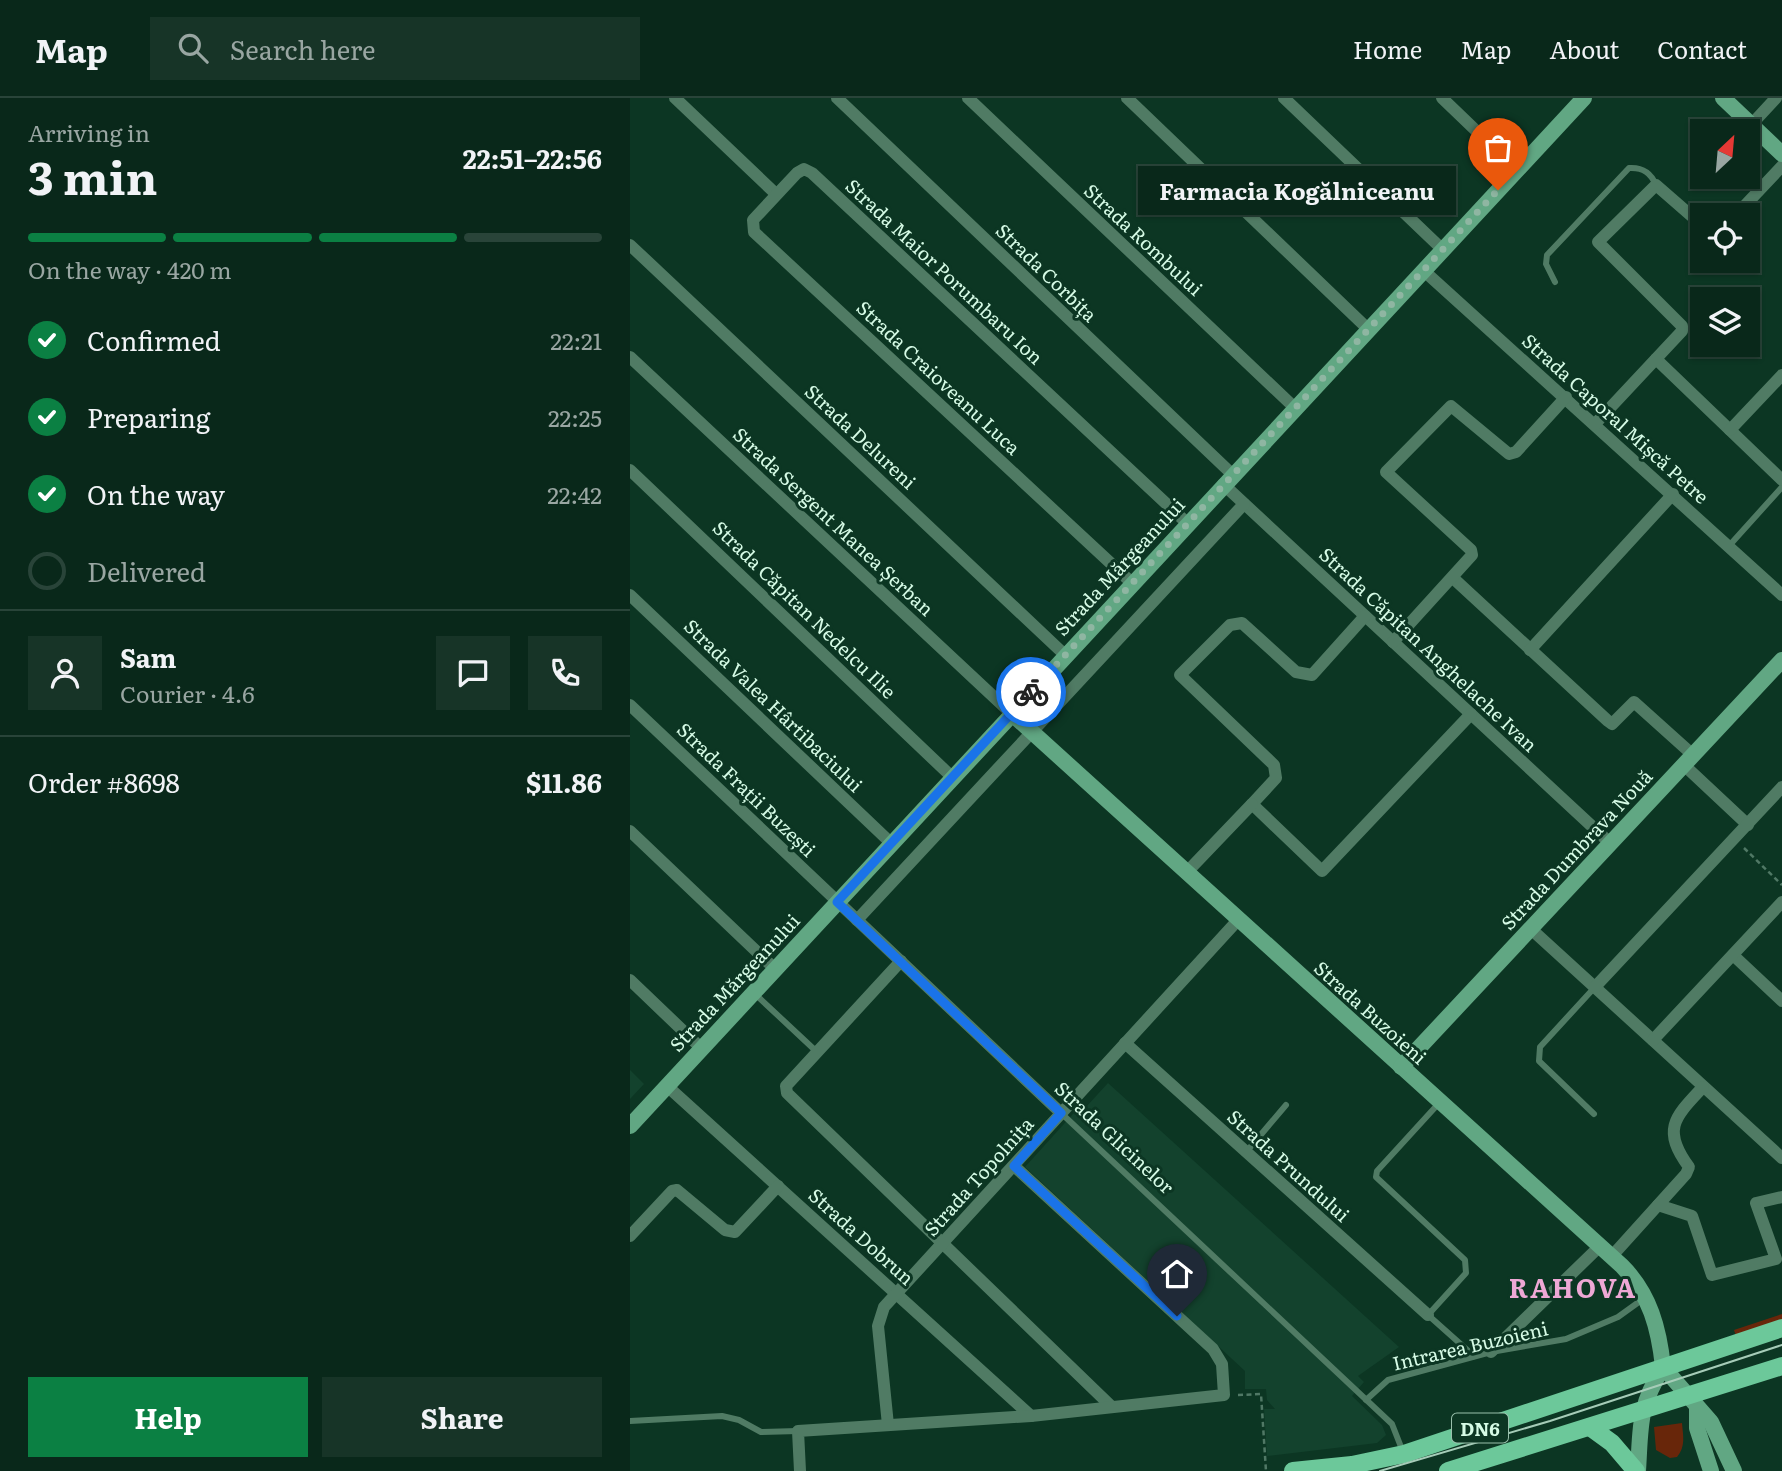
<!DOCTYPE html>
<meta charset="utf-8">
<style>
:root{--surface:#09281a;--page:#173427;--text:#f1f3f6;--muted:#99a6a2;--line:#294439;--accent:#0b8043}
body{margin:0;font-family:Literata,serif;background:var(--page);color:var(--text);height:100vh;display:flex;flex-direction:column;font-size:26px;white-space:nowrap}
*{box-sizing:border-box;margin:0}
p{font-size:23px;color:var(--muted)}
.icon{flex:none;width:38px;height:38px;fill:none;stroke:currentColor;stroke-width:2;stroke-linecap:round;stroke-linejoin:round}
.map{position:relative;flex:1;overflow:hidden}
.panel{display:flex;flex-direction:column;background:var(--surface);width:630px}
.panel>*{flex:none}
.needle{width:46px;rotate:26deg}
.tools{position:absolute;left:1060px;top:21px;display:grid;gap:14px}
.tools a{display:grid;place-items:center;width:70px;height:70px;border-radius:0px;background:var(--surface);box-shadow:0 2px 5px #0004,0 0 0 2px var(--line);font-size:35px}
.pin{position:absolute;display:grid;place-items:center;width:60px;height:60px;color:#fff;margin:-72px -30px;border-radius:50% 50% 50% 0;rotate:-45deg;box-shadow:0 0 7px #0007}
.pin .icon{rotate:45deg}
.courier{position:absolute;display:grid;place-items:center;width:70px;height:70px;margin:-35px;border:5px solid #1a73e8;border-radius:50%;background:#fff;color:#222;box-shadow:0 2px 9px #0007}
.bubble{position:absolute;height:49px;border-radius:0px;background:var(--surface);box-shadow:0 2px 5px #0004,0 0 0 2px var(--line);font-size:23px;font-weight:700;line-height:49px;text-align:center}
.summary em{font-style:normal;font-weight:700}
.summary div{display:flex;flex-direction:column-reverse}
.summary{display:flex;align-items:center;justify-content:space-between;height:119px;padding:0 28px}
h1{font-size:46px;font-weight:700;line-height:52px}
.bar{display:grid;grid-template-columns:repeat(4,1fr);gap:10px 7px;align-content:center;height:84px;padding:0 28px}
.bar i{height:9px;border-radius:5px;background:var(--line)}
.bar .current{background:var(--accent)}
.bar p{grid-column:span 4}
.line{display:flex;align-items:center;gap:18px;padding:0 28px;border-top:2px solid var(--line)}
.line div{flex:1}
.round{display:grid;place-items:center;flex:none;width:74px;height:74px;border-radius:0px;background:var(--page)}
ol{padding:0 28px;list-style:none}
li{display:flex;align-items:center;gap:21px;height:77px}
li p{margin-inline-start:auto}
li .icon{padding:7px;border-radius:50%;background:var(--accent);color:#fff;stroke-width:4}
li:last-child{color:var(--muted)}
li i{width:38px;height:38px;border:4px solid var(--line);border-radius:50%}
.cta{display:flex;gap:14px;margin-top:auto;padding:14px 28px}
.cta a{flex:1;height:80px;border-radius:0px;background:var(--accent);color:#fff;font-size:28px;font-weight:700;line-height:80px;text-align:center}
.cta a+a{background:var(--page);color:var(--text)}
header{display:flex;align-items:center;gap:42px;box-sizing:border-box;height:98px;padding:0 35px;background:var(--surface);border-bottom:2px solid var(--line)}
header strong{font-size:33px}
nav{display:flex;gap:38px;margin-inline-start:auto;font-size:24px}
.search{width:490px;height:63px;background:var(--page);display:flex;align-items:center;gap:18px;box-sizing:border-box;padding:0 24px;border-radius:0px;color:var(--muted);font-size:26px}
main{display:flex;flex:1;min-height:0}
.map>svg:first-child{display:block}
.built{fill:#13422d}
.green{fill:#68260a}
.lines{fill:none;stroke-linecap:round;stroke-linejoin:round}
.path{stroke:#507865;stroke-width:2.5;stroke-dasharray:5 3.5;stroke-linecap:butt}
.lane{stroke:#507b64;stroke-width:6}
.street{stroke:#507b64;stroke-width:12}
.secondary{stroke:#61a783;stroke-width:16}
.primary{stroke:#6cc89a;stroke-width:18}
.tram{stroke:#a6ccb8;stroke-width:2}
.done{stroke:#8fb6a2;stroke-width:7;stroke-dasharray:0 12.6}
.route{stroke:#1a73e8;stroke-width:9}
.labels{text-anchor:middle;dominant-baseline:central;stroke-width:6;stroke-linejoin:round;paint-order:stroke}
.shield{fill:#0c3623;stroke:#99c0ac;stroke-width:2}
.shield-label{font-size:18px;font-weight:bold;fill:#d6fbe6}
.street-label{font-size:19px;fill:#d6fbe6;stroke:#0c3623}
.district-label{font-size:26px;font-weight:bold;letter-spacing:2px;fill:#eea8d5;stroke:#0c3623}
</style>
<header>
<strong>Map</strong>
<div class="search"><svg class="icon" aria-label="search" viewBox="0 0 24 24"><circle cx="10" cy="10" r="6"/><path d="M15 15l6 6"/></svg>Search here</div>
<nav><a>Home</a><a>Map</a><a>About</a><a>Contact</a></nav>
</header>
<main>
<section class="panel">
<div class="summary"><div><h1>3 min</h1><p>Arriving in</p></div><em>22:51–22:56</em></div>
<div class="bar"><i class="current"></i><i class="current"></i><i class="current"></i><i></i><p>On the way · 420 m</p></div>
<ol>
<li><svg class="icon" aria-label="check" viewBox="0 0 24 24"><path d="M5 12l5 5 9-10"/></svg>Confirmed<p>22:21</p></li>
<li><svg class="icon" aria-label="check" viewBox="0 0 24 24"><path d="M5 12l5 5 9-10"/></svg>Preparing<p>22:25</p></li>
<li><svg class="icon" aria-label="check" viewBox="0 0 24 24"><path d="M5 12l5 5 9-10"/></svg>On the way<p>22:42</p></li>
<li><i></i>Delivered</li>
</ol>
<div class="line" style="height:126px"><a class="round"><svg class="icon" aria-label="person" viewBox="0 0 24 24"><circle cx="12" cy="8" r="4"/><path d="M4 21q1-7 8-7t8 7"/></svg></a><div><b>Sam</b><p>Courier · 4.6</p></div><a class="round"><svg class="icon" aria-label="chat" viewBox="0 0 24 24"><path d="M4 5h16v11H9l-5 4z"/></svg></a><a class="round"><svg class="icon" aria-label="phone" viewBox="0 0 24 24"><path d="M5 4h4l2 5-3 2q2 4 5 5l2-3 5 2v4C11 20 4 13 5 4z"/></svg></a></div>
<div class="line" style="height:91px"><div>Order #8698</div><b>$11.86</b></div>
<div class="cta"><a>Help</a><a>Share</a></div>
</section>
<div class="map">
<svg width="1152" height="1373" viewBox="0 0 1152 1373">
<rect width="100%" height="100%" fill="#0c3623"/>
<!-- built -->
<g class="built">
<polygon points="0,972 14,986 0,1001"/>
<polygon points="478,985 769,1249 728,1278 734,1284 722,1298 752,1327 756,1337 747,1345 637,1358 634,1311 645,1311 637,1302 636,1291 615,1291 615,1273 395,1069 452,1006 456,1009"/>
</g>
<!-- green -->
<g class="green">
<polygon points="1152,1216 1152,1224 1106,1238 1104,1232"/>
<path d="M1052,1325C1053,1338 1056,1348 1047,1359L1040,1360L1026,1352L1024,1329Z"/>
</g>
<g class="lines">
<!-- path -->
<g class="path">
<polyline points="1114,750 1152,787"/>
<polyline points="608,1297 631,1296 636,1373"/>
</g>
<!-- lane -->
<g class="lane">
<path d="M925,184L916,166L917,157L999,70C1013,69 1021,75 1026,87"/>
<polyline points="1098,449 1152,389"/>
<polyline points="125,896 187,954"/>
<polyline points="810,1004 747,1073 746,1079 835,1162 836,1175 798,1217 844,1258"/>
<polyline points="431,1015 762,1326 773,1354"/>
<polyline points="964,1016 909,963 910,949 965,889"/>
<polyline points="617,1053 656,1007"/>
<polyline points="736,1302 758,1282 861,1254 936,1241 988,1219 1013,1201"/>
<polyline points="0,1323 92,1318 109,1322 131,1334 168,1333"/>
</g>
<!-- street -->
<g class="street">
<polyline points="45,0 146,96"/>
<polyline points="207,0 602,376"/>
<polyline points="338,0 665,310"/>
<polyline points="497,0 738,231"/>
<polyline points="654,0 812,151"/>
<polyline points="812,0 887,72"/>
<polyline points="1121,27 1146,0"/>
<polyline points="1106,117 1152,68"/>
<polyline points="0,147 435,557"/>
<polyline points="793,172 1152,497"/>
<polyline points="0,259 381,615"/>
<polyline points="1026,261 1152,382"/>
<polyline points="965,326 1052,233 1052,228 968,144 1026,87 1073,128"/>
<polyline points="1100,332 1152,277"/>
<polyline points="0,372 322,679"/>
<polyline points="593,386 980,745"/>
<polyline points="823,480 978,623 982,626 1004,604 1063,657"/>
<polyline points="502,485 124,134 123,122 167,75 174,71 182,75 557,425"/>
<polyline points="0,497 261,745"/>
<polyline points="735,518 682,577 666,574 612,525 600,527 550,577 644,667 646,680 622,706 692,773 841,616"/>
<polyline points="763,544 842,457 841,452 756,374 821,308 879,356 886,354 936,299"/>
<polyline points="900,552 1043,396"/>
<polyline points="0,607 431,1015"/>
<polyline points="1054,667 1118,727"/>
<polyline points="0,733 145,871"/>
<polyline points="556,775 622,706"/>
<polyline points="227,822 614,406"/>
<polyline points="901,831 1152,1060"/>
<polyline points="1103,857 1152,903"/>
<polyline points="271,863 156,988 157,995 482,1309"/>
<polyline points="0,882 71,950"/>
<polyline points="965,889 1152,689"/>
<polyline points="1023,942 1152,804"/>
<polyline points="495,945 798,1217"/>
<polyline points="37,988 401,1318"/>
<polyline points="1028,1107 1062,1118 1082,1177 1146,1161 1126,1105 1152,1099"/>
<polyline points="0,1138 42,1093 47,1092 95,1132 105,1134 148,1088"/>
<path d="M982,1158L1056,1076L1059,1069C1031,1031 1045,1019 1073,989"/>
<polyline points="861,1254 970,1148"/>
<polyline points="258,1327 248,1228 254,1209 608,822"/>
<polyline points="170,1373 168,1333 401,1318 594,1297 592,1266 583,1251 384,1068"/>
</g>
<!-- secondary -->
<g class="secondary">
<polyline points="1093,0 1152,56"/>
<path d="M381,615L992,1168C1020,1196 1029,1231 1033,1269"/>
<polyline points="771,969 1152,562"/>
<polyline points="0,1028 954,0"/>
<polyline points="1033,1269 1081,1324 1104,1373"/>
<polyline points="1067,1311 1067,1330 1081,1373"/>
<path d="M1008,1373C1011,1326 1008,1310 1033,1269"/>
</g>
<!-- primary -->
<g class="primary">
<polyline points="960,1329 982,1345 1006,1373"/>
<polyline points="663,1373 722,1367 774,1356 1152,1230"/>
<polyline points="818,1373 1152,1268"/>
</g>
<!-- tram -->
<polyline class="tram" points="750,1373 920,1323 1152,1247"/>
</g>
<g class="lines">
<!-- done -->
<polyline class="done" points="401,594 868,92"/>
<!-- route -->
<polyline class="route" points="401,594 207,804 431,1015 384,1068 547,1218"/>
</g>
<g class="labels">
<!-- shield labels -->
<rect class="shield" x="822" y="1315.5" width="56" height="29" rx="5"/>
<g class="shield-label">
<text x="850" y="1330">DN6</text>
</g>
<!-- street labels -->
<g class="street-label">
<text transform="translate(514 141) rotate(43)">Strada Rombului</text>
<text transform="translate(315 173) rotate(43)">Strada Maior Porumbaru Ion</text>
<text transform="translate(417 174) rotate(44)">Strada Corbița</text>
<text transform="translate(309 279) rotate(43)">Strada Craioveanu Luca</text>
<text transform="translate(986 320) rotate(42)">Strada Caporal Mișcă Petre</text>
<text transform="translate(231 338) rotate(43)">Strada Delureni</text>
<text transform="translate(204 423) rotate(43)">Strada Sergent Manea Șerban</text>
<text transform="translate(489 468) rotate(-47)">Strada Mărgeanului</text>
<text transform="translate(175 511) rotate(44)">Strada Căpitan Nedelcu Ilie</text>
<text transform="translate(799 551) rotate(43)">Strada Căpitan Anghelache Ivan</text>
<text transform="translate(144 607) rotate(44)">Strada Valea Hârtibaciului</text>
<text transform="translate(117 691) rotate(44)">Strada Frații Buzești</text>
<text transform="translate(946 751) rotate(-47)">Strada Dumbrava Nouă</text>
<text transform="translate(104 884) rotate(-47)">Strada Mărgeanului</text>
<text transform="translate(741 914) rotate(42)">Strada Buzoieni</text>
<text transform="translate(485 1039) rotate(43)">Strada Glicinelor</text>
<text transform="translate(659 1067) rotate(42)">Strada Prundului</text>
<text transform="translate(348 1078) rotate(-48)">Strada Topolnița</text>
<text transform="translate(232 1138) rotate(42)">Strada Dobrun</text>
<text transform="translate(840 1247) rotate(-13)">Intrarea Buzoieni</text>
</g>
<!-- district labels -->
<g class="district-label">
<text x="943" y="1188">RAHOVA</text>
</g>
</g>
</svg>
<div class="tools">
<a><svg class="needle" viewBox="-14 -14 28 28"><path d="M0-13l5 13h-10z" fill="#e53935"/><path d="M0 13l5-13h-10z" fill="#99a6a2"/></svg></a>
<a><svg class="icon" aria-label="locate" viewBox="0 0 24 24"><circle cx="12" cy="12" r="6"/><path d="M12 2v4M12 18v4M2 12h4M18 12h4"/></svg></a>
<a><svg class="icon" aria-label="layers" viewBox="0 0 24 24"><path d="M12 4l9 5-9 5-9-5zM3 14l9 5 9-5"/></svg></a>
</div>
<div class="pin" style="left:868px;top:92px;background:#ea580c"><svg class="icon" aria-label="bag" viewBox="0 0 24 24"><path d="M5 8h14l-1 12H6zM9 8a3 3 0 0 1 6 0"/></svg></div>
<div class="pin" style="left:547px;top:1218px;background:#1f2937"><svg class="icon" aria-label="home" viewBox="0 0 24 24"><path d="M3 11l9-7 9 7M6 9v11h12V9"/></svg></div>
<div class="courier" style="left:401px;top:594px"><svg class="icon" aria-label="bike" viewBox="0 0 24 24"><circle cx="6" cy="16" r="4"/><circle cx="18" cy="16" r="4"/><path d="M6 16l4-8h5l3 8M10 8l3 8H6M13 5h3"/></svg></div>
<div class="bubble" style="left:508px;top:68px;width:318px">Farmacia Kogălniceanu</div>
</div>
</main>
